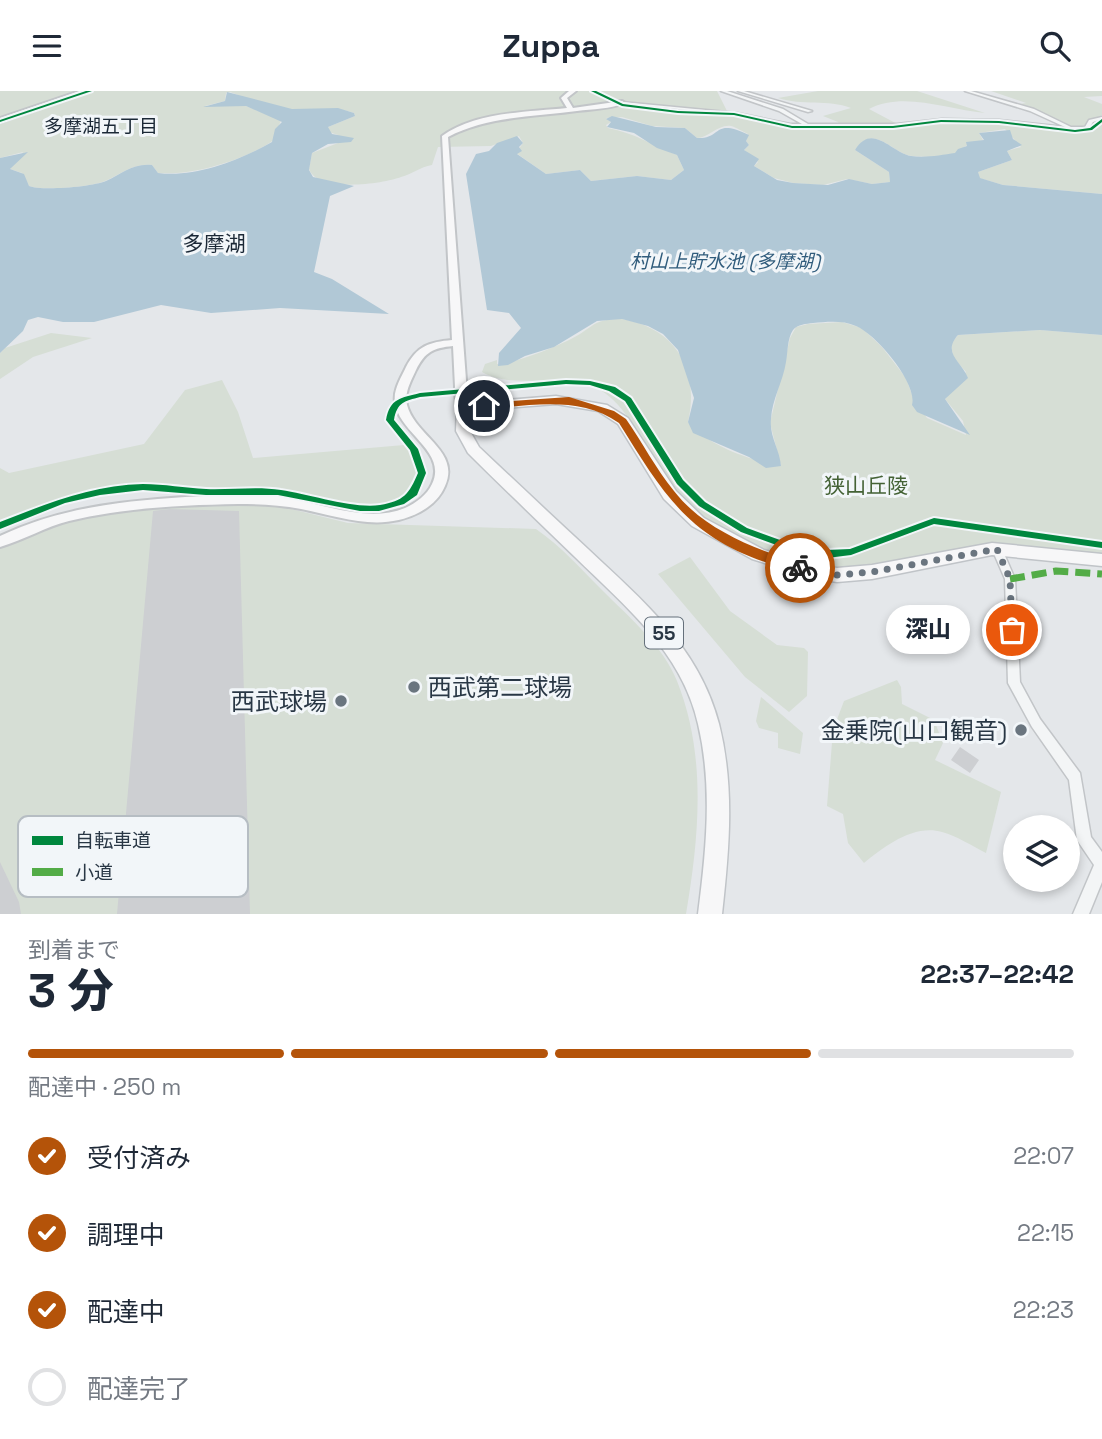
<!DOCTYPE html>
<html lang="ja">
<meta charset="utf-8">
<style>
:root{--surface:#fff;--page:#f6f6f7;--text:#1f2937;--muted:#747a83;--line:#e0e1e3;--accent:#b45309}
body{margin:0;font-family:"Space Grotesk","Noto Sans JP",sans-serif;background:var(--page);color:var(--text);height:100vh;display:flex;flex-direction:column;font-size:26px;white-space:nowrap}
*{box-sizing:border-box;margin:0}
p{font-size:23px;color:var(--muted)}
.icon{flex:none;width:38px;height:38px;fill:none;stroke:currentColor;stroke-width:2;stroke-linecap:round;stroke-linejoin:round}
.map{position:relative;height:823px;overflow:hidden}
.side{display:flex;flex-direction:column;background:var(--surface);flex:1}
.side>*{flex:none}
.buttons{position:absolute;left:1003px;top:724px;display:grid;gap:14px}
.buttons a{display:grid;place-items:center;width:77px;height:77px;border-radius:50%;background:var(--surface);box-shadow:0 4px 10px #0003;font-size:35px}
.pin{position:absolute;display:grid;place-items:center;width:60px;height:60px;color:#fff;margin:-30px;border:4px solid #fff;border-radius:50%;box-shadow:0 2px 7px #0007}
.courier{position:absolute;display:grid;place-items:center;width:70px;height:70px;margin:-35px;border:5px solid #b45309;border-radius:50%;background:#fff;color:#222;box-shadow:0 2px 9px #0007}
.bubble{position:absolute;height:49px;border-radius:24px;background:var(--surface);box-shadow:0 4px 10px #0003;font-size:23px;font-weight:800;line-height:49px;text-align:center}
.summary em{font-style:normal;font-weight:800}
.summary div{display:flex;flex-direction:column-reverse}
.summary{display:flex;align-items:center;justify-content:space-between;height:119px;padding:0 28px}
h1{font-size:46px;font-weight:800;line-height:52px}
.bar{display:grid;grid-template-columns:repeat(4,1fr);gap:10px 7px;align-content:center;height:84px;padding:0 28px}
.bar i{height:9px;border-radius:5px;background:var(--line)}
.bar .on{background:var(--accent)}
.bar p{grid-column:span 4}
ol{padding:0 28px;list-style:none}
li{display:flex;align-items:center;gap:21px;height:77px}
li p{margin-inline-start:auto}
li .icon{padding:7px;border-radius:50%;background:var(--accent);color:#fff;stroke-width:4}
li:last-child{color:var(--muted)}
li i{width:38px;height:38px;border:4px solid var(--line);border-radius:50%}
header{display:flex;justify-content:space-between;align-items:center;height:91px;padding:0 28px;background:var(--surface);font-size:32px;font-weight:800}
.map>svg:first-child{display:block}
.green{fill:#d6ded5}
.water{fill:#b1c8d6}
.building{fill:#cdcfd2}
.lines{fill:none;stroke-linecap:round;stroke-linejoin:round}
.street-casing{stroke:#c2c5c8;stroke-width:3}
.secondary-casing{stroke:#c2c5c8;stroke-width:4}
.primary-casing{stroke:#c0c4c8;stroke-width:3}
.street{fill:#f3f5f6;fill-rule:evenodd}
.secondary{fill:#f7f7f8;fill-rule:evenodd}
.primary{fill:#f7f7f8;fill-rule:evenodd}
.quiet{stroke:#53ac47;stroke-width:7;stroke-dasharray:15 7;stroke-linecap:butt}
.cycleway-casing{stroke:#f2f6f9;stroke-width:4}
.cycleway{fill:#00873e;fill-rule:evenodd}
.route{fill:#b45309}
.done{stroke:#6a757f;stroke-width:7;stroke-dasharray:0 12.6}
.poi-dot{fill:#6a757f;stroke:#f2f6f9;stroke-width:2.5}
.labels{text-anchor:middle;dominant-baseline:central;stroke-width:6;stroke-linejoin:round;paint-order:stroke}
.far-neighbourhood-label{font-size:19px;fill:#1b2836;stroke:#f2f6f9}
.far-water-label{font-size:19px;font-style:italic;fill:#305c7c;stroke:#f2f6f9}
.shield{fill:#f2f6f9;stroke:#65707b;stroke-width:2}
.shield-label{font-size:19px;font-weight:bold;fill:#293745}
.far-quarter-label{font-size:21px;fill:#1b2836;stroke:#f2f6f9}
.park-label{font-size:21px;fill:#446235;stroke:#f2f6f9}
.near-poi-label{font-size:24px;fill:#293745;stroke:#f2f6f9;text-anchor:end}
.key{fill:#f2f6f9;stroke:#b6bdc3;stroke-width:2}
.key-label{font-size:19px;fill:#293745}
</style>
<header><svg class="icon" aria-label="menu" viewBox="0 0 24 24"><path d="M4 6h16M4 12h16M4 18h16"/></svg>Zuppa<svg class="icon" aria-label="search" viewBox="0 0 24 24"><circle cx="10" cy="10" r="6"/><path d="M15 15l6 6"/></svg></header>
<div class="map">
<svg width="1102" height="823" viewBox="0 0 1102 823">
<rect width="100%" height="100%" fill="#e4e7ea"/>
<!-- green -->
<g class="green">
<path d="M0,0H717L729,24L787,36H841L838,31L823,25L851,17C828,8 802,15 778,7L818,0H917L985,22C948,19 904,0 869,18L903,36L942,31H1002L1066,40H1093L1102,32V103L1003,94L979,87L978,81L1012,69L1007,60L1021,56L1005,38L979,42L983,49C970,52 965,55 956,62C949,67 922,66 912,65C891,62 874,31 855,59L889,81L890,91L872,93L847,88L823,94L793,92L774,87L754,75L758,71L744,59L749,54L746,50L748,43C743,41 736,36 731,35C718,33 709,47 697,47L685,37L652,35L622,26L606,27L611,31L606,34L608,37C634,42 653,54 677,64L684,79L671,89L637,85L591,90L580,79L546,83L516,62L523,52L519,45L491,55L438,56L432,74C420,76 412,83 401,86C383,93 317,102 309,78L312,62L338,52V44L329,41L328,36L355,25L354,22C336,15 318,21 299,19C277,17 250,9 230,1L226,2L225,10L205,15H246L281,29L274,49C245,69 192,85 158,82L152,74C132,72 122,83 105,90C92,96 42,100 29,95L22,82L10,78L23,61L0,67Z"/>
<polygon points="991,0 1102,0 1102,5 1084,6 1102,13 1102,24 1082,36 1071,36 1013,14 1026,12"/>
<path d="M622,228C676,237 700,279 688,331C711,356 747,368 781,375L770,332L790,247L796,236L808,233L842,231L862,237L882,256L906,287L914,309L927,327L966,344L963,330L945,308L966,281L953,266L951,253L958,244L1040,239L1102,244V469L992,458L872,481L812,480L698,431L623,330L626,324C584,263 526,306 482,281L485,273L497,269V273C516,272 553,257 571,248C595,236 591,228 622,228Z"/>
<polygon points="51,242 92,247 33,266 0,288 0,262 5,257"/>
<polygon points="222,289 238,321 253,367 404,354 412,359 418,387 414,399 403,407 379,415 348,414 297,401 272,399 139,394 70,406 0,432 0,377 9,382 144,353 185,299"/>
<path d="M222,413L283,416L348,432L536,438C561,455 581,478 603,500C628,525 664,556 677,590C707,665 699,746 686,823H0V457C68,416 145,418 222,413Z"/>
<polygon points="690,466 730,520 777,554 804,557 808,561 807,605 789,621 745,586 658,483"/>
<path d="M897,589L901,596L902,613L934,629L943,652L935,669L1001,701L986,762C972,755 957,745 942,741C913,733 884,756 864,772L848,752L843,723L827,715L833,639L844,610Z"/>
<polygon points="761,606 803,642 800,663 778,657 778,642 759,637 756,630"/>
</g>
<!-- water -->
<g class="water">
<path d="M227,1L292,18L338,17L354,22L355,25L328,36L332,43L354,47L351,51L328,53L312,62L309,79L313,86L354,95L330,105L314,181L332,188L389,223L280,217L211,222L161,214L94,231H63L38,226L28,229L23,240L0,262V67L28,61L10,78L24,83L29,95C41,100 92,96 106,90C122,83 132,72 152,74L158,82C194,87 241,69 272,51L275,38L282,31L246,15L203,16L225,10Z"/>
<path d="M612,25L656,36L685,37L697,47C723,48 712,26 749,44L746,50L749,54L744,59L759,68L754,75L777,89L793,92L828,94L849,88L872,93L890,91L889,81L855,59C872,31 891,61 911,65C925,67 942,64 955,62L958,58L967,55L966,51L984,49L979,42L1010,39L1013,48L1022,54L1007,60L1012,69L978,81L980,87L1003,94L1102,103V244L1040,239L958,244C942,262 961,270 968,287L945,308L970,344L917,321L912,314C918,293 876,243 856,235C842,229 827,231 813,232C806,233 798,233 793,239C787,248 788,261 786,271C783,291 772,308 771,328C769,345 780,359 781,375L766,377L749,366L693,342L688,331L694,307L678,259L663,243L648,235L622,228L597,230L554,256L525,265L508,274L498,275L499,262L521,237L509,222L487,219L466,83L476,63L489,60L497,52L517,45L523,52L519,56L522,60L517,63L546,83L580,79L591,90L637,85L671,89L684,79L677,64L657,57L634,42L607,36L611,31L606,28Z"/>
</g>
<!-- building -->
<g class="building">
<polygon points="169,418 239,420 250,823 117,823 153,420"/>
<polygon points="960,656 979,669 970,682 951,669"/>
<polygon points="0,771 19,811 21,823 0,823"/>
</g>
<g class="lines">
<!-- street casing -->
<g class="street-casing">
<g id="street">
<polygon points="721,0 727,0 783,18 808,33 897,33 942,28 999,29 1065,36 1030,20 965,0 971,0 1034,18 1071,36 1085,36 1089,29 1102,26 1102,28 1093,31 1088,38 1074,39 999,31 942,30 897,35 790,35 737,24 620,12 622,11 737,22 790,33 802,33 779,20"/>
<polygon points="738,0 744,0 812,20 808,21"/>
<polygon points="997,454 1001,455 1002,458 1015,488 1020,591 1040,628 1080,682 1091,746 1102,761 1102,791 1089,823 1073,823 1094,774 1077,749 1069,689 1032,636 1008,592 1005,488 992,458 993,455"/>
</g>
</g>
<!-- secondary casing -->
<g class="secondary-casing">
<g id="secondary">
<polygon points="80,0 89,0 0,31 0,27"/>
<path d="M569,0H576L567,7L573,17L622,10L625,12C611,18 592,18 577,20C534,26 488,25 448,46L468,316L462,320L456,316L453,255C433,257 425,261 416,279C411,290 404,302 407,314C415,345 461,360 445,395C440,407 431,415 420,421C381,442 341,426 301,418C280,414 259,413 238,413C182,414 123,417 69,430C45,436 24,449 0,456V445C59,417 121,410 185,406C213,405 242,402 270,404C313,408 363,434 405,417C416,412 427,404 432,393C448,360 398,342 395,311C393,299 401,287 406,276C417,255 429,251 452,249L442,45C475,21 527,21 567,17L561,7Z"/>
</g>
</g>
<!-- primary casing -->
<g class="primary-casing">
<path id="primary" d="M556,305L607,314L628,327L676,400L704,427L764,459L812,473L837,477L872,474L992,452L1102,463V475L992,464L872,488L837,491L812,487L752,468L692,435L664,408L618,333L598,320L556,313L469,320L470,340L479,356C515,390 551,424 588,458C643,510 699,556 719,633C735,696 729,760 722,823H698C706,760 713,696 698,633C682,561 625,515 575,466C539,431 503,397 468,362L456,340L457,313Z"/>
</g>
<!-- street -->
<use href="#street" class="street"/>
<!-- secondary -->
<use href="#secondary" class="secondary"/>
<!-- primary -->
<use href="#primary" class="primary"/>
<!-- quiet -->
<polyline class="quiet" points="1010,488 1056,480 1102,483"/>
<!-- cycleway casing -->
<g class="cycleway-casing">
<g id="cycleway">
<polygon points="86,0 92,0 0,31 0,29"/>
<polygon points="591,0 596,0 623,13 678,20 734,22 792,35 893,35 941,29 999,30 1075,39 1090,37 1102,28 1102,31 1092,39 1075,41 999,32 941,31 893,37 792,37 734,24 678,22 622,15"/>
<path d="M566,289L590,290L615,296L631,307L683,389L705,411L747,437L802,457L827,459L850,458L934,427L1102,451V457L934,433L851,464L827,467L801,463L741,441L699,415L677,393L625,310L609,300L590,294L566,293L420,306C405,310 397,311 394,329L418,358L426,382L417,404L404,413L379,420H360L278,404H206L143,399L100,404L65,412L0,438V431C46,413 92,394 143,393C164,393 185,397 206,398C231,399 257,395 281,399C309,403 353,418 380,414C404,410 409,403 418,382L410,359L386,329C390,307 401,307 420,302Z"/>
</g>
</g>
<!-- cycleway -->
<use href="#cycleway" class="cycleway"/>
</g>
<!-- route -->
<path class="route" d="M569,306L614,320L626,328C642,351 656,378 674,400C705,440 758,459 805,474V480C794,483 779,475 768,472C687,446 661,399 619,332C579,304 530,315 484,318L479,315L484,312Z"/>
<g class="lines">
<!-- done -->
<polyline class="done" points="800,477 837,484 872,481 997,458 1010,488 1012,539"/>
</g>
<!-- markers -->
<g class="poi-dot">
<circle cx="414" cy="596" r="7"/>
<circle cx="341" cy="610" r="7"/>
<circle cx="1021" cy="639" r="7"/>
</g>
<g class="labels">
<!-- far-neighbourhood labels -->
<g class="far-neighbourhood-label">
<text x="101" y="35">多摩湖五丁目</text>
</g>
<!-- far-water labels -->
<g class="far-water-label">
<text x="725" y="170">村山上貯水池 (多摩湖)</text>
</g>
<!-- shield labels -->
<rect class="shield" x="645" y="526.5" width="38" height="31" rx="5"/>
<g class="shield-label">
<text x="664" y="542">55</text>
</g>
<!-- far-quarter labels -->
<g class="far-quarter-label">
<text x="214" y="152">多摩湖</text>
</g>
<!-- park labels -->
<g class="park-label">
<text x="866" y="394">狭山丘陵</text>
</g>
<!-- near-poi labels -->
<g class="near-poi-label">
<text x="428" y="596" text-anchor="start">西武第二球場</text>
<text x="327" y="610">西武球場</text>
<text x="1007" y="639">金乗院(山口観音)</text>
</g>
</g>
<!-- legend -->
<rect x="18" y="725" width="230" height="81" rx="10" class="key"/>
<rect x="32" y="745" width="31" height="9" fill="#00873e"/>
<rect x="32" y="777" width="31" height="8" fill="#53ac47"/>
<g class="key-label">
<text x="75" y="756">自転車道</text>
<text x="75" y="788">小道</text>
</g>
</svg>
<div class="buttons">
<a><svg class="icon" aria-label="layers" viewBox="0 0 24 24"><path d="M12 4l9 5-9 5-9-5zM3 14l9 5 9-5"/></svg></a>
</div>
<div class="pin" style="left:1012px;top:539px;background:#ea580c"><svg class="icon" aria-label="bag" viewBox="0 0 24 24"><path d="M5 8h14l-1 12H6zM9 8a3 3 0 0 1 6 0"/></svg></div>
<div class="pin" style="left:484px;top:315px;background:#1f2937"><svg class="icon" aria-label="home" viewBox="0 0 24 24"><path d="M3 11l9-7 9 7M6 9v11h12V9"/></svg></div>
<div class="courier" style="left:800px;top:477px"><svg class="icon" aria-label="bike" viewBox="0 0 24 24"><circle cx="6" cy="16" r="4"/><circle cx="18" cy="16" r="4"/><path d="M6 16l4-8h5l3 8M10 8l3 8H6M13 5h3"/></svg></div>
<div class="bubble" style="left:886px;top:514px;width:84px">深山</div>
</div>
<section class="side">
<div class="summary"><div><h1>3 分</h1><p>到着まで</p></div><em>22:37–22:42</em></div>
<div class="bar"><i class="on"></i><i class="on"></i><i class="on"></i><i></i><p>配達中 · 250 m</p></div>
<ol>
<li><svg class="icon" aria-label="check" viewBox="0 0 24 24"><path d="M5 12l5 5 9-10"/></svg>受付済み<p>22:07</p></li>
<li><svg class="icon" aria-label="check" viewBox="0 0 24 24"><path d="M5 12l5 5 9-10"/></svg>調理中<p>22:15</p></li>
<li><svg class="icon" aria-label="check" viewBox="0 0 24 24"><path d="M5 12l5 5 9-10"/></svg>配達中<p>22:23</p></li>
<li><i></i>配達完了</li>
</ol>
</section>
